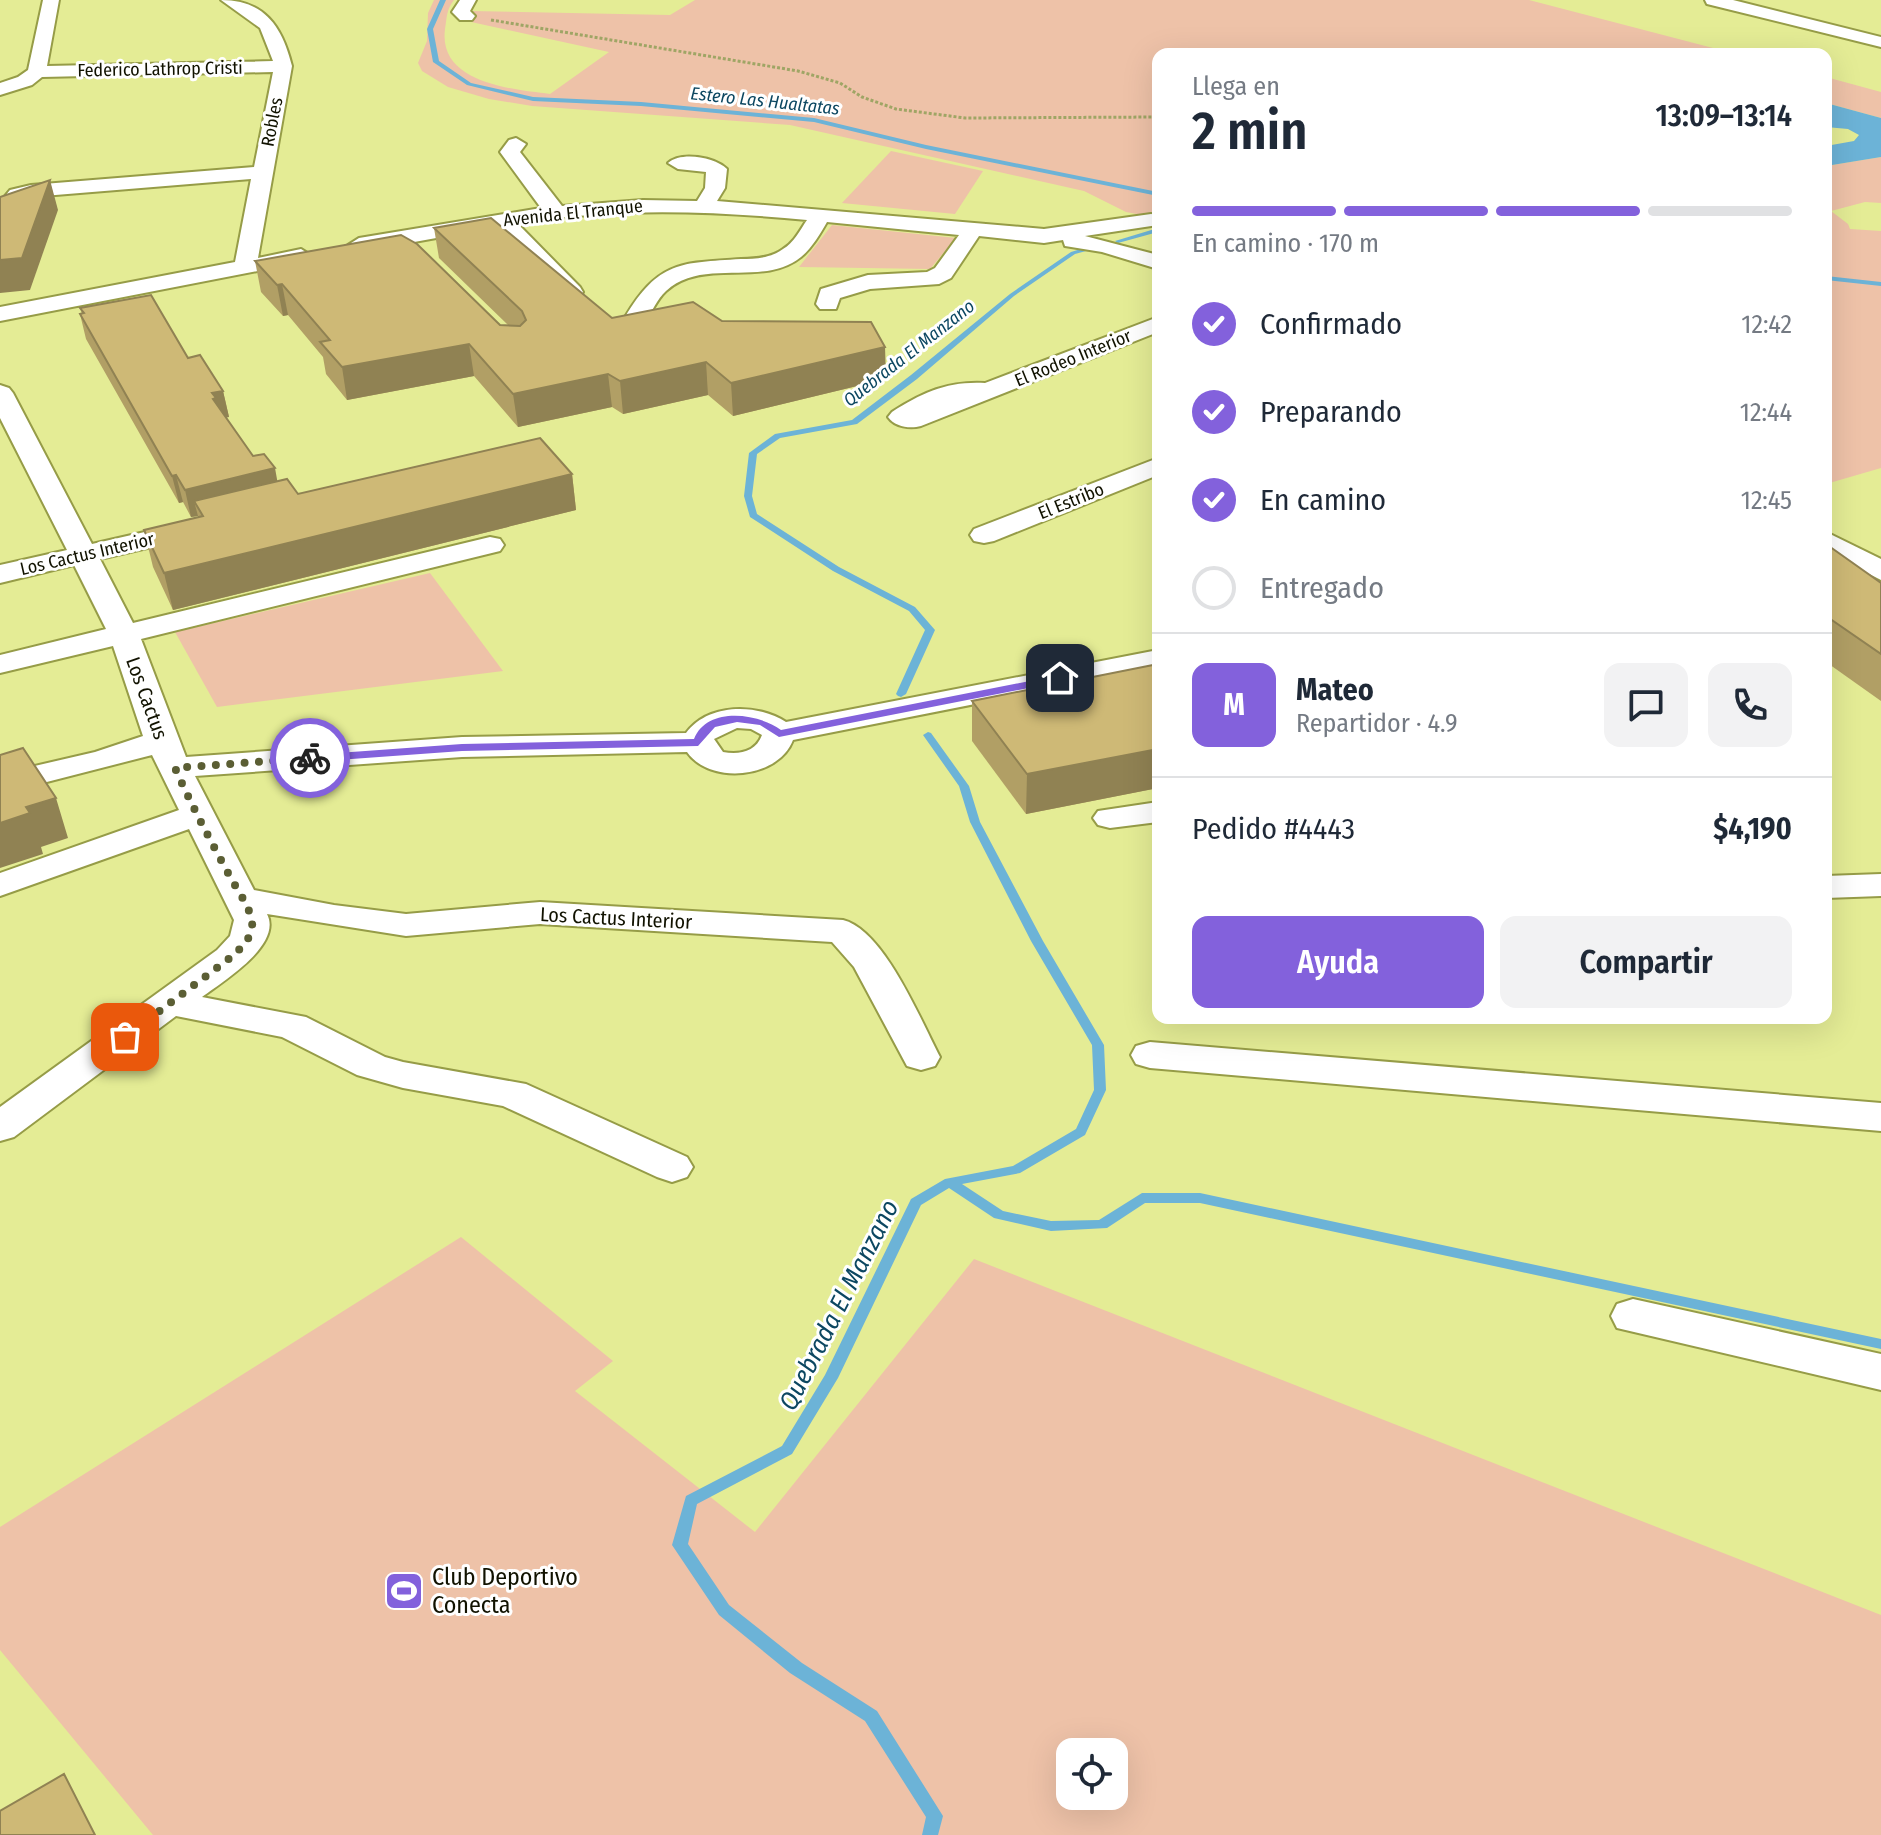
<!DOCTYPE html>
<html lang="es">
<meta charset="utf-8">
<style>
:root{--surface:#fff;--page:#f2f2f3;--text:#1f2937;--muted:#747a83;--line:#e0e1e3;--accent:#8361dc}
body{margin:0;font-family:"Fira Sans Condensed",sans-serif;background:var(--page);color:var(--text);height:100vh;display:flex;flex-direction:column;font-size:30px;white-space:nowrap}
*{box-sizing:border-box;margin:0}
p{font-size:26px;color:var(--muted)}
.icon{flex:none;width:44px;height:44px;fill:none;stroke:currentColor;stroke-width:2;stroke-linecap:round;stroke-linejoin:round}
.map{position:relative;flex:1;overflow:hidden}
.side{position:absolute;left:1152px;top:48px;width:680px;height:976px;display:flex;flex-direction:column;background:var(--surface);border-radius:16px;box-shadow:0 8px 32px #0002}
.side>*{flex:none}
.controls{position:absolute;left:1056px;top:1738px;display:grid;gap:16px}
.controls a{display:grid;place-items:center;width:72px;height:72px;border-radius:16px;background:var(--surface);box-shadow:0 8px 32px #0002;font-size:40px}
.pin{position:absolute;display:grid;place-items:center;width:68px;height:68px;color:#fff;margin:-34px;border-radius:16px;box-shadow:0 4px 12px #0006}
.courier{position:absolute;display:grid;place-items:center;width:80px;height:80px;margin:-40px;border:6px solid #8361dc;border-radius:50%;background:#fff;color:#222;box-shadow:0 2px 10px #0007}
.overview em{font-style:normal;font-weight:600}
.overview div{display:flex;flex-direction:column-reverse}
.overview{display:flex;align-items:center;justify-content:space-between;height:136px;padding:0 40px}
h1{font-size:52px;font-weight:600;line-height:60px}
.bar{display:grid;grid-template-columns:repeat(4,1fr);gap:12px 8px;align-content:center;height:96px;padding:0 40px}
.bar i{height:10px;border-radius:6px;background:var(--line)}
.bar .selected{background:var(--accent)}
.bar p{grid-column:span 4}
.line{display:flex;align-items:center;gap:20px;padding:0 40px;border-top:2px solid var(--line)}
.line div{flex:1}
.round{display:grid;place-items:center;flex:none;width:84px;height:84px;border-radius:16px;background:var(--page)}
ol{padding:0 40px;list-style:none}
li{display:flex;align-items:center;gap:24px;height:88px}
li p{margin-inline-start:auto}
li .icon{padding:8px;border-radius:50%;background:var(--accent);color:#fff;stroke-width:4}
li:last-child{color:var(--muted)}
li i{width:44px;height:44px;border:4px solid var(--line);border-radius:50%}
.action{display:flex;gap:16px;margin-top:auto;padding:16px 40px}
.action a{flex:1;height:92px;border-radius:16px;background:var(--accent);color:#fff;font-size:32px;font-weight:600;line-height:92px;text-align:center}
.action a+a{background:var(--page);color:var(--text)}
.map>svg:first-child{display:block}
.green{fill:#eec2a8;fill-rule:evenodd}
.water{fill:#6cb3d7}
.lines{fill:none;stroke-linecap:round;stroke-linejoin:round}
.stream{fill:#6cb3d7;fill-rule:evenodd}
.minor-casing{stroke:#969c47;stroke-width:4}
.path{stroke:#9fa565;stroke-width:3;stroke-dasharray:3 2;stroke-linecap:butt}
.minor{fill:#fff;fill-rule:evenodd}
.wall{fill:#b19f65}
.shaded-wall{fill:#908253}
.building{fill:#ceb976;stroke:#908253;stroke-width:2}
.route{fill:#8361dc}
.done{stroke:#5b5e34;stroke-width:8;stroke-dasharray:0 14.4}
.labels{text-anchor:middle;dominant-baseline:central;stroke-width:6;stroke-linejoin:round;paint-order:stroke}
.far-street-label{font-size:18px;fill:#111200;stroke:#fff}
.far-water-label{font-size:18px;font-style:italic;fill:#0c4761;stroke:#fff}
.street-label{font-size:20px;fill:#111200;stroke:#fff}
.near-poi-label{font-size:24px;fill:#111200;stroke:#fff;text-anchor:start}
.near-water-label{font-size:26px;font-style:italic;fill:#0c4761;stroke:#fff}
</style>
<div class="map">
<svg width="1881" height="1835" viewBox="0 0 1881 1835">
<rect width="100%" height="100%" fill="#e4ec95"/>
<!-- green -->
<g class="green">
<path d="M434,0H454C446,10 447,18 445,29C438,83 511,89 550,94L609,52L462,20L471,11L670,15L695,0H1529L1736,54H1158V218L1126,212L1084,191L790,125L532,106L489,99L448,87L422,71L418,63L427,41L428,13Z"/>
<polygon points="1826,77 1881,92 1881,118 1826,103"/>
<polygon points="891,151 983,171 955,214 842,203"/>
<polygon points="1881,157 1881,203 1865,202 1831,211 1848,224 1850,229 1881,231 1881,468 1826,484 1826,166"/>
<polygon points="832,225 956,238 930,269 799,267"/>
<polygon points="430,573 503,671 217,707 175,632"/>
<path d="M461,1237L613,1361L575,1391L755,1532L974,1259L1881,1615V1835H153L0,1650V1527ZM1070,1752H1114V1796H1070Z"/>
</g>
<!-- water -->
<polygon class="water" points="1826,103 1881,118 1881,157 1826,166 1826,146 1854,141 1859,135 1848,129 1826,127"/>
<g class="lines">
<!-- stream -->
<g class="stream">
<polygon points="440,0 446,0 433,29 439,61 471,83 533,97 641,102 814,118 926,145 1158,192 1158,196 926,149 814,122 641,106 533,101 467,85 433,62 427,29"/>
<polygon points="1158,228 1158,232 1118,243 1115,241"/>
<polygon points="1084,248 1087,250 1086,251 1075,254 1014,296 917,379 857,424 780,438 757,454 752,496 757,514 839,567 915,607 935,630 906,694 901,697 898,696 896,694 925,630 909,611 833,571 750,517 744,496 749,453 775,434 852,420 911,375 1010,294 1071,252"/>
<polygon points="1826,276 1881,282 1881,286 1826,280"/>
<polygon points="928,732 931,733 969,786 980,822 1043,941 1104,1045 1106,1090 1085,1135 1020,1173 962,1184 1003,1211 1051,1221 1099,1220 1142,1193 1200,1193 1881,1339 1881,1349 1200,1203 1145,1203 1107,1228 1051,1231 994,1218 949,1188 921,1205 838,1378 792,1454 697,1504 688,1544 729,1605 802,1663 877,1711 943,1816 938,1835 922,1835 926,1817 865,1721 790,1673 719,1615 672,1545 686,1496 782,1446 825,1375 911,1199 945,1179 1013,1166 1076,1129 1094,1090 1092,1045 1031,941 970,822 959,786 923,735"/>
</g>
<!-- minor casing -->
<g class="minor-casing">
<g id="minor">
<path d="M43,0H59L47,66L273,61L260,28L221,0C264,0 282,26 292,66L258,258L301,249L312,256L309,261L0,321V307L235,262L251,179L31,197L11,208L0,202L10,190L31,185L254,167L273,72L42,77L32,85L0,95V83L18,77L28,70Z"/>
<polygon points="460,0 476,0 470,11 475,16 472,20 460,20 452,12"/>
<polygon points="1705,0 1733,0 1881,37 1881,47 1707,4"/>
<path d="M516,138L526,144L520,152L562,206L643,200L697,201L705,188L706,172L678,169L668,163C681,151 715,157 727,169L725,188L717,201L1044,229L1151,214L1158,215V225L1085,236L1158,255V269L1102,252L1065,246L1063,240L1044,243L979,236L951,278L939,284L870,289L840,298L836,309H820L816,304L821,289L868,275L927,272L935,268L959,235L827,222C820,234 812,248 801,257C763,288 703,257 666,291C657,299 652,312 645,322H629L625,317C659,261 680,263 741,259C755,259 771,258 783,249C794,243 800,230 807,220C712,211 612,207 518,224L580,287L583,292L580,297H564L497,227L359,252L348,245L359,238L541,208L500,152L509,140Z"/>
<path d="M1158,317V332L921,426C910,429 895,427 888,417L892,412C923,392 948,381 985,383Z"/>
<path d="M0,385L9,388L13,393L92,544L193,521L203,523L207,529L203,535L100,559L133,623L490,537L500,539L504,545L500,551L141,639L186,757L462,737L686,733C708,703 757,703 786,722L1158,650V668L793,740C778,779 710,785 687,752L462,757L195,776L254,890L334,905L406,914L540,902L843,920C884,930 921,1021 940,1057L935,1066L921,1070L907,1066L854,967L832,942L540,924L406,936L267,914C283,945 222,982 202,997L306,1017L385,1057L403,1062L526,1084L687,1157L693,1167L687,1177L672,1182L657,1177L503,1106L403,1088L357,1075L282,1037L176,1016L14,1137L0,1141V1107L217,950L230,936L234,920L189,829L0,896V873L179,810L152,755L0,794V774L95,752L143,736L113,646L0,673V655L106,629L74,565L0,583V565L67,550L0,418ZM737,728L751,729L762,735C756,752 739,755 723,752L714,739Z"/>
<polygon points="1158,458 1158,475 994,541 984,543 974,541 970,535 974,529"/>
<polygon points="1826,532 1881,559 1881,580 1826,552"/>
<polygon points="1158,802 1158,822 1110,828 1098,825 1093,818 1098,811"/>
<polygon points="1881,874 1881,896 1826,898 1826,876"/>
<polygon points="1150,1042 1881,1103 1881,1131 1150,1068 1136,1064 1131,1055 1136,1046"/>
<polygon points="1633,1299 1881,1354 1881,1390 1617,1328 1611,1316 1617,1304"/>
</g>
</g>
<!-- path -->
<polyline class="path" points="491,20 798,71 840,83 862,97 896,109 965,118 1158,117"/>
<!-- minor -->
<use href="#minor" class="minor"/>
</g>
<!-- wall -->
<g class="wall">
<polygon points="434,228 612,318 722,321 886,379 733,416 708,395 623,414 612,407 518,427 474,376 347,400 326,374 323,357 288,315 283,316 261,292 255,261 500,325 508,325 439,258"/>
<polygon points="80,308 188,358 223,391 229,417 226,417 253,456 277,481 298,494 572,474 576,510 173,610 153,567 144,530 198,517 198,516 191,517 183,502 179,503 86,339 80,314 82,314"/>
<polygon points="1826,544 1881,583 1881,701 1826,662"/>
<polygon points="1158,664 1158,788 1026,814 972,741 972,701"/>
</g>
<!-- shaded-wall -->
<g class="shaded-wall">
<polygon points="50,180 58,210 30,290 0,293 0,260"/>
<polygon points="282,284 288,315 283,316 277,285"/>
<polygon points="469,344 474,376 347,400 342,367"/>
<polygon points="885,347 886,379 733,416 731,383"/>
<polygon points="706,362 708,395 623,414 620,381"/>
<polygon points="608,374 612,407 518,427 513,394"/>
<polygon points="223,391 229,417 220,419 213,399 212,393"/>
<polygon points="275,468 280,496 194,501 198,516 191,517 185,490"/>
<polygon points="572,474 576,510 173,610 164,573"/>
<polygon points="176,475 183,502 179,503 172,476"/>
<polygon points="1158,749 1158,788 1026,814 1027,774"/>
<polygon points="56,798 68,838 41,847 43,854 0,868 0,823 26,807"/>
</g>
<!-- building -->
<g class="building">
<polygon points="50,180 22,258 0,260 0,197"/>
<polygon points="491,218 612,318 693,302 722,321 871,322 885,347 731,383 706,362 620,381 608,374 513,394 469,344 342,367 320,342 330,340 282,284 277,285 255,261 401,235 417,244 500,325 520,326 526,320 522,311 434,228"/>
<polygon points="151,295 188,358 200,355 223,391 212,393 216,398 213,399 253,456 264,454 275,468 185,490 176,475 172,476 80,314 84,313 80,308"/>
<polygon points="540,438 572,474 164,573 144,530 203,516 194,501 287,479 298,494"/>
<polygon points="1826,544 1881,583 1881,654 1826,616"/>
<polygon points="1158,664 1158,749 1027,774 972,701"/>
<polygon points="23,748 56,798 26,807 30,813 0,823 0,755"/>
<polygon points="64,1774 95,1835 0,1835 0,1811"/>
</g>
<!-- route -->
<path class="route" d="M1060,675L1064,676V681L779,737L760,725L737,722L715,727L698,746L462,751L310,762L304,758L310,755L462,744L694,739C707,706 758,713 781,730Z"/>
<g class="lines">
<!-- done -->
<path class="done" d="M125,1037L230,958C240,949 254,937 252,922C250,906 235,887 228,873C209,838 191,804 175,768L310,758"/>
</g>
<!-- icons -->
<defs>
<g id="stadium-square" transform="scale(2)"><rect x="-9" y="-9" width="18" height="18" rx="4" fill="#8361dc" stroke="#fff"/><path d="M0-5a6.5 5 0 1 0 0 10a6.5 5 0 1 0 0-10ZM-3.5-1.8h7v3.6h-7Z" fill="#fff"/></g>
</defs>
<g fill-rule="evenodd">
<use href="#stadium-square" x="404" y="1591"/>
</g>
<g class="labels">
<!-- far-street labels -->
<g class="far-street-label">
<text transform="translate(160 69) rotate(-1)">Federico Lathrop Cristi</text>
<text transform="translate(272 122) rotate(-79)">Robles</text>
<text transform="translate(573 213) rotate(-6)">Avenida El Tranque</text>
<text transform="translate(1073 358) rotate(-22)">El Rodeo Interior</text>
<text transform="translate(1071 501) rotate(-22)">El Estribo</text>
<text transform="translate(87 554) rotate(-13)">Los Cactus Interior</text>
</g>
<!-- far-water labels -->
<g class="far-water-label">
<text transform="translate(765 101) rotate(6)">Estero Las Hualtatas</text>
<text transform="translate(909 353) rotate(-38)">Quebrada El Manzano</text>
</g>
<!-- street labels -->
<g class="street-label">
<text transform="translate(147 698) rotate(70)">Los Cactus</text>
<text transform="translate(616 918) rotate(3)">Los Cactus Interior</text>
</g>
<!-- near-poi labels -->
<g class="near-poi-label">
<text x="432" y="1577">Club Deportivo<tspan x="432" dy="28">Conecta</tspan></text>
</g>
<!-- near-water labels -->
<g class="near-water-label">
<text transform="translate(839 1305) rotate(-63)">Quebrada El Manzano</text>
</g>
</g>
</svg>
<div class="controls">
<a><svg class="icon" aria-label="locate" viewBox="0 0 24 24"><circle cx="12" cy="12" r="6"/><path d="M12 2v4M12 18v4M2 12h4M18 12h4"/></svg></a>
</div>
<div class="pin" style="left:125px;top:1037px;background:#ea580c"><svg class="icon" aria-label="bag" viewBox="0 0 24 24"><path d="M5 8h14l-1 12H6zM9 8a3 3 0 0 1 6 0"/></svg></div>
<div class="pin" style="left:1060px;top:678px;background:#1f2937"><svg class="icon" aria-label="home" viewBox="0 0 24 24"><path d="M3 11l9-7 9 7M6 9v11h12V9"/></svg></div>
<div class="courier" style="left:310px;top:758px"><svg class="icon" aria-label="bike" viewBox="0 0 24 24"><circle cx="6" cy="16" r="4"/><circle cx="18" cy="16" r="4"/><path d="M6 16l4-8h5l3 8M10 8l3 8H6M13 5h3"/></svg></div>
<section class="side">
<div class="overview"><div><h1>2 min</h1><p>Llega en</p></div><em>13:09–13:14</em></div>
<div class="bar"><i class="selected"></i><i class="selected"></i><i class="selected"></i><i></i><p>En camino · 170 m</p></div>
<ol>
<li><svg class="icon" aria-label="check" viewBox="0 0 24 24"><path d="M5 12l5 5 9-10"/></svg>Confirmado<p>12:42</p></li>
<li><svg class="icon" aria-label="check" viewBox="0 0 24 24"><path d="M5 12l5 5 9-10"/></svg>Preparando<p>12:44</p></li>
<li><svg class="icon" aria-label="check" viewBox="0 0 24 24"><path d="M5 12l5 5 9-10"/></svg>En camino<p>12:45</p></li>
<li><i></i>Entregado</li>
</ol>
<div class="line" style="height:144px"><b class="round" style="background:var(--accent);color:#fff">M</b><div><b>Mateo</b><p>Repartidor · 4.9</p></div><a class="round"><svg class="icon" aria-label="chat" viewBox="0 0 24 24"><path d="M4 5h16v11H9l-5 4z"/></svg></a><a class="round"><svg class="icon" aria-label="phone" viewBox="0 0 24 24"><path d="M5 4h4l2 5-3 2q2 4 5 5l2-3 5 2v4C11 20 4 13 5 4z"/></svg></a></div>
<div class="line" style="height:104px"><div>Pedido #4443</div><b>$4,190</b></div>
<div class="action"><a>Ayuda</a><a>Compartir</a></div>
</section>
</div>
